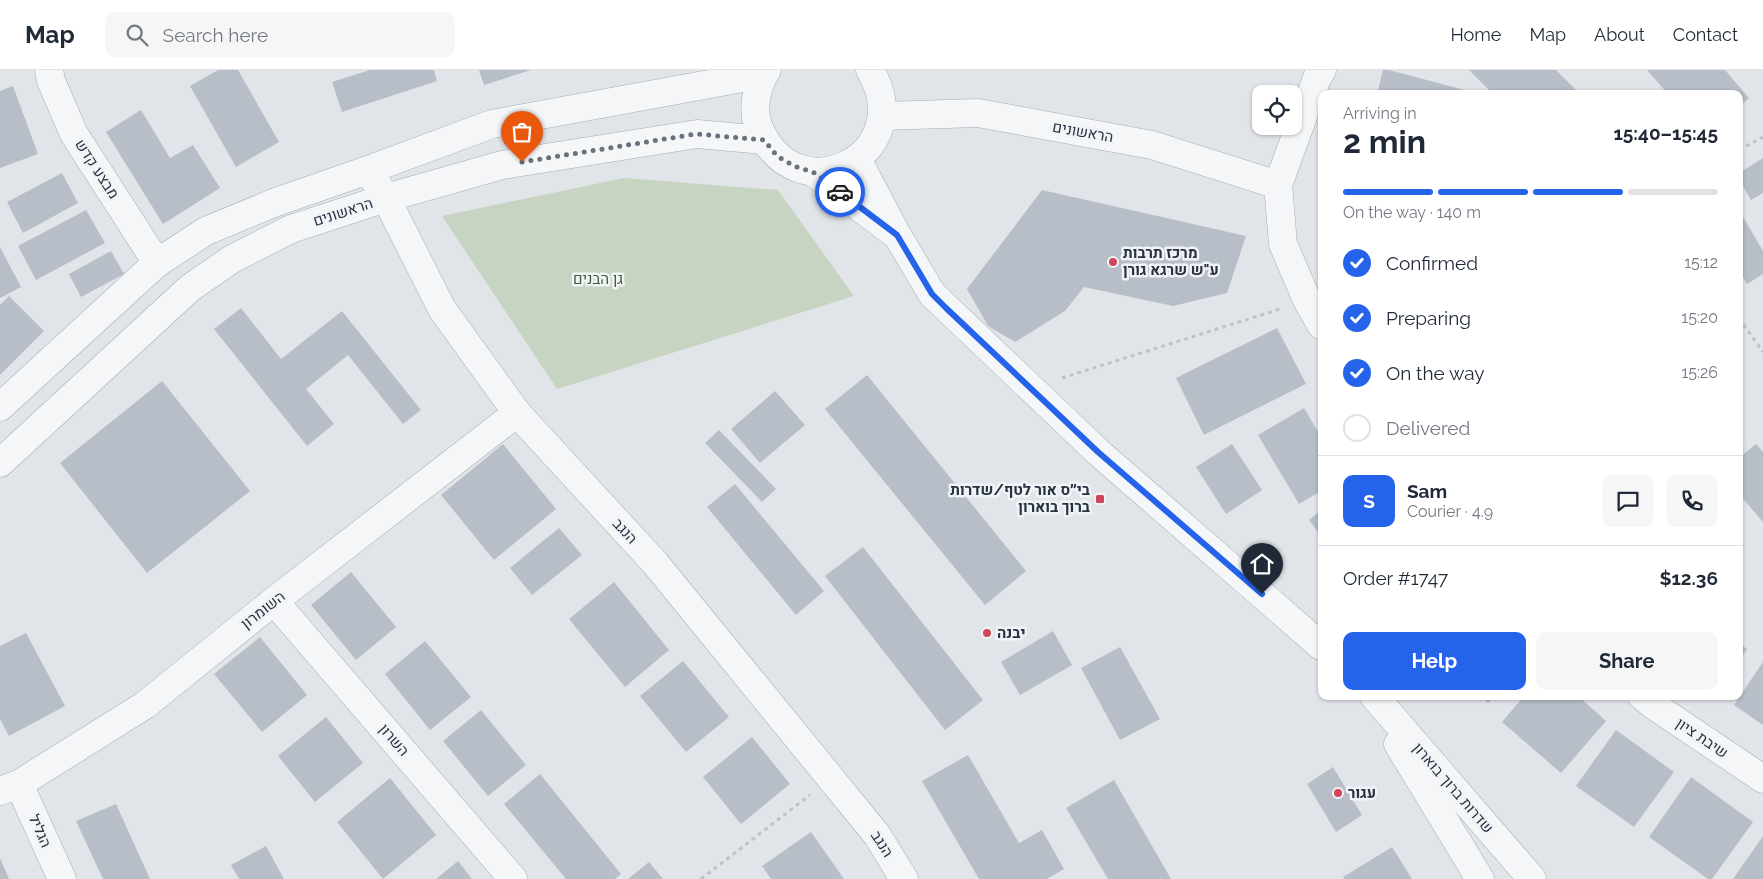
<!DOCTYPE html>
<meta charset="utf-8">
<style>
:root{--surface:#fff;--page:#f6f6f7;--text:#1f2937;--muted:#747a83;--line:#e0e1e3;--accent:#2563eb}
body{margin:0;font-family:Raleway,Heebo,sans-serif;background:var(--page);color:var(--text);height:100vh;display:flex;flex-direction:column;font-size:19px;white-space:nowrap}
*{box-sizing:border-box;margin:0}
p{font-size:16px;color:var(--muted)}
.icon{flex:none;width:28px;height:28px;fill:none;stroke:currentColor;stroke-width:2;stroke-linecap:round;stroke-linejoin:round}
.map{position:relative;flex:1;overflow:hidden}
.details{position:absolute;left:1318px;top:20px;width:425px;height:610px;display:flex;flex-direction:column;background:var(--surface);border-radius:10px;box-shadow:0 1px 4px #0004}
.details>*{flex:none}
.tools{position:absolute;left:1252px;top:15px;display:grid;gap:10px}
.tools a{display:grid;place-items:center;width:50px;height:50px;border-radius:10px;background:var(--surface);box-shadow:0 1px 4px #0004;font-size:25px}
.pin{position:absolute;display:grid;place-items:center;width:42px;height:42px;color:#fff;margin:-51px -21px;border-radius:50% 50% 50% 0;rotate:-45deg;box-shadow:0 0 5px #0007}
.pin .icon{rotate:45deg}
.courier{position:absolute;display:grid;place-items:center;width:50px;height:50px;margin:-25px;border:4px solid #2563eb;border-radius:50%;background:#fff;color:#222;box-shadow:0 1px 6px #0007}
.head em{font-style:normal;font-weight:700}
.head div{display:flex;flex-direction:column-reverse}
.head{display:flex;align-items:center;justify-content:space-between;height:85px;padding:0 25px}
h1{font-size:32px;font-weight:700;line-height:38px}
.bar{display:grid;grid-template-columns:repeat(4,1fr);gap:8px 5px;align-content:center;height:60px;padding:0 25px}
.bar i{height:6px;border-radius:4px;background:var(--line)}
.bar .active{background:var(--accent)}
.bar p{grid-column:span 4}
.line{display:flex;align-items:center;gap:12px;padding:0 25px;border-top:1px solid var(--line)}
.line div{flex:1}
.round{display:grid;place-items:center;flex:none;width:52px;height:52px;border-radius:10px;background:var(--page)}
ol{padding:0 25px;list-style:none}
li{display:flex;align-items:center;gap:15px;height:55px}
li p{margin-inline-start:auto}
li .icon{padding:5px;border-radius:50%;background:var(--accent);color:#fff;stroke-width:4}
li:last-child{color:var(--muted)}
li i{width:28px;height:28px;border:2px solid var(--line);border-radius:50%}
.button{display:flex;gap:10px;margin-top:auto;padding:10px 25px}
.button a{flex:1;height:58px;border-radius:10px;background:var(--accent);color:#fff;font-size:20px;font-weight:700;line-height:58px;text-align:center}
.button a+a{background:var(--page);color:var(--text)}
header{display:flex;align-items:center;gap:30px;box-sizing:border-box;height:70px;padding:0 25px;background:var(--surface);border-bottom:1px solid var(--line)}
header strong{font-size:24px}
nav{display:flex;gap:28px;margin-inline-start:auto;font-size:18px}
.search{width:350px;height:45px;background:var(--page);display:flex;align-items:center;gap:12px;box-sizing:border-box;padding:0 18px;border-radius:10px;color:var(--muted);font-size:19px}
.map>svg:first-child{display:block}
.green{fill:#c7d4c2}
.building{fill:#b8bec7}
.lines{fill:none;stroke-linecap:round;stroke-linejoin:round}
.minor-casing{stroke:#a6acb4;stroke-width:29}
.tertiary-casing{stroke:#a6acb4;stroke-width:29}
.path{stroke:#bfc3c9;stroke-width:3;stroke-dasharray:4 4;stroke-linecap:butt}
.minor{stroke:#f4f6f8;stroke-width:28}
.tertiary{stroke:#f4f6f8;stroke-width:28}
.done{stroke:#69717d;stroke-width:5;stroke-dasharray:0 9}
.route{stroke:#2563eb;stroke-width:6}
.poi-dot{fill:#d0455a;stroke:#f1f4f7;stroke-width:2}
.labels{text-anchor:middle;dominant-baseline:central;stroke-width:5;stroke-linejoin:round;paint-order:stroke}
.street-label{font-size:15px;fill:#293242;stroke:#f1f4f7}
.poi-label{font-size:15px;font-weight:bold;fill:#293242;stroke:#f1f4f7;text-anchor:start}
.park-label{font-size:15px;fill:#3e5e36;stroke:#f1f4f7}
</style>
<header>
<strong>Map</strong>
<div class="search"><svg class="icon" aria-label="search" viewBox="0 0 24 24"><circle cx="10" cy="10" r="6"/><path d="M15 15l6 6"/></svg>Search here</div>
<nav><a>Home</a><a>Map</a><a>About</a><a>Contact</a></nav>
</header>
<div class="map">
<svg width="1763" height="809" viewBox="0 0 1763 809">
<rect width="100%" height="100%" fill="#e1e5ea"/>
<!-- green -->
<polygon class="green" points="624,108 778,120 854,226 557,319 442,146"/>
<!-- building -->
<g class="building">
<polygon points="218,0 238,0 279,72 236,97 190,16"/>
<polygon points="370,0 434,0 437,11 342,42 332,12"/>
<polygon points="479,0 531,0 484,15"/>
<polygon points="1383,0 1389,0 1472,22 1472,24 1377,24"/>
<polygon points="1469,0 1556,0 1580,24 1493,24"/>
<polygon points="1647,0 1725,0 1749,28 1739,37 1739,24 1668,24"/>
<polygon points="13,16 38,84 0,98 0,21"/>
<polygon points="141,40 170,88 193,75 220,118 163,154 106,62"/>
<polygon points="1763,88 1763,123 1751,130 1739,109 1739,103"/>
<polygon points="62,103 78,133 23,163 7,132"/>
<polygon points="1042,120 1246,166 1227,223 1173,236 1084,217 1065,241 1015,272 988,256 967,219"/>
<polygon points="86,140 105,173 36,210 18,176"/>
<polygon points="1739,140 1763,181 1763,204 1747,214 1739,201"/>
<polygon points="0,177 21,217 0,228"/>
<polygon points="111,181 124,204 81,227 69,204"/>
<polygon points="9,226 44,261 0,305 0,235"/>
<polygon points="241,238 281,289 342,241 421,340 403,354 348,285 306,319 334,354 307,376 214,259"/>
<polygon points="1277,258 1306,314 1204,365 1176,308"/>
<polygon points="867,305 1026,501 985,535 825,339"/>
<polygon points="162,311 250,421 147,503 60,393"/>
<polygon points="775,321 805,355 760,393 731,359"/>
<polygon points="1304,338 1321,367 1321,421 1299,434 1258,365"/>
<polygon points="719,360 776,419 762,432 705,373"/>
<polygon points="503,374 556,439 494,490 441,425"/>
<polygon points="1232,374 1262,420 1226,444 1196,397"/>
<polygon points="1756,374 1763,382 1763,452 1739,424 1739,388"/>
<polygon points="735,414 824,521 796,545 707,437"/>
<polygon points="1321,440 1321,466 1309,450"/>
<polygon points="559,458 582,485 532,525 510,498"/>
<polygon points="863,477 983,630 945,660 825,506"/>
<polygon points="351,502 396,557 356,590 311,535"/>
<polygon points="614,512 669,580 625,617 569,549"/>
<polygon points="1053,561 1072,595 1020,625 1001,592"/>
<polygon points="26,563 65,636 9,666 0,649 0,576"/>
<polygon points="260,567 307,625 262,662 214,604"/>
<polygon points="425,571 471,627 430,660 385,604"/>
<polygon points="1739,573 1747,579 1739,592"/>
<polygon points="1120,577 1160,649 1120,670 1081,598"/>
<polygon points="683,591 729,647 686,682 640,626"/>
<polygon points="1763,592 1763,655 1734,635"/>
<polygon points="1481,626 1495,626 1488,633"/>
<polygon points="1524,626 1578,626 1606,651 1561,703 1502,652"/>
<polygon points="481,640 526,695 488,726 443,671"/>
<polygon points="326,647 363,693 315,732 278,686"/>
<polygon points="1616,660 1674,702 1634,757 1576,716"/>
<polygon points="752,667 790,714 741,754 703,707"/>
<polygon points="968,685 1019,773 1042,760 1064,799 1047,809 979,809 922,711"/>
<polygon points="1333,697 1362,745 1336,762 1307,714"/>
<polygon points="540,704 621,804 615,809 566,809 504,734"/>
<polygon points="1691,707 1753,752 1712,809 1708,809 1649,767"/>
<polygon points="390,708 436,765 383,809 337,752"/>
<polygon points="1114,710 1171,809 1108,809 1066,738"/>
<polygon points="116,734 150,809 103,809 76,751"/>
<polygon points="811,762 844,809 771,809 762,796"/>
<polygon points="1763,766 1763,809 1733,809"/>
<polygon points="266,776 284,809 239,809 231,795"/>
<polygon points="1392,777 1412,809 1344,809 1343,807"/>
<polygon points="0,788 9,809 0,809"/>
<polygon points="458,791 472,809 436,809"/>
<polygon points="649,792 663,809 628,809"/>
</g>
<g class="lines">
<!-- minor casing -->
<g class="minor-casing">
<g id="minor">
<polyline points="49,0 51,11 74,64 157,193"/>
<polyline points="882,46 978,43 1152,75 1278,115"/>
<polyline points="368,100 386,128 442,239 517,343 655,493 877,765 904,809"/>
<polyline points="1321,255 1307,230 1283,174 1278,115 1317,8 1322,0"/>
<polyline points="274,531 513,809"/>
<polyline points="1642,626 1653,635 1763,709"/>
<polyline points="19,714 62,809"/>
<polyline points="0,721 19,714 145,635 274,531 517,343"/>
</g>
</g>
<!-- tertiary casing -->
<g class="tertiary-casing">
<g id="tertiary">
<path d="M767,0C757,14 752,38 758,55C794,149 921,85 870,0"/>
<polyline points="857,89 897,165 932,224 1098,382 1321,576"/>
<polyline points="813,102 891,161"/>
<polyline points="0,337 157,193 206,161 276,132 368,100 492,54 764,4"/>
<polyline points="0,393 190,218 232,189 291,159 386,128 502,95 697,64 764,70"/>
<polyline points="1374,626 1532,809"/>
<polyline points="1398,674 1480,809"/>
</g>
</g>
<!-- path -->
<g class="path">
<polyline points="1739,80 1763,67"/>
<polyline points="1739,248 1763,282"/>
<polyline points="1062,308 1280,239"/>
<polyline points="701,809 810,725"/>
</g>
<!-- minor -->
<use href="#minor" class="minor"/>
<!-- tertiary -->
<use href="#tertiary" class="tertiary"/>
</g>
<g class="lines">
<!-- done -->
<polyline class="done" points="522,92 696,64 764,70 777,86 794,96 813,102 840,122"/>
<!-- route -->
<polyline class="route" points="840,122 897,165 932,224 946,238 1098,382 1262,524"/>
</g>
<!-- markers -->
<g class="poi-dot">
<circle cx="1113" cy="192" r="5"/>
<rect x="1095" y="424" width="10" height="10" rx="2.5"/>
<circle cx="987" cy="563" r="5"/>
<circle cx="1338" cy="723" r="5"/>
</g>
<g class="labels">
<!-- street labels -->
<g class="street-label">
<text transform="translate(1083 62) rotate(10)">הראשונים</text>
<text transform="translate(97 99) rotate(57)">מבצע קדש</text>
<text transform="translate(343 142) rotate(-18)">הראשונים</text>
<text transform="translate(625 461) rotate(47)">הנגב</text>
<text transform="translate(263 540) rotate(-38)">השומרון</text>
<text transform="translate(1702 668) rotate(34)">שיבת ציון</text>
<text transform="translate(394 670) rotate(49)">השרון</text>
<text transform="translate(1453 718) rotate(49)">שדרות ברוך בוארון</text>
<text transform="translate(40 761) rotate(66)">הגליל</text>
<text transform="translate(882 774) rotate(57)">הנגב</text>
</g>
<!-- poi labels -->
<g class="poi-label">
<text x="1123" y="183">מרכז תרבות<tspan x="1123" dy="17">ע"ש שרגא גורן</tspan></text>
<text x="1090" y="420" text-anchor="end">בי״ס אור לטף/שדרות<tspan x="1090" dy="17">ברוך בוארון</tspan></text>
<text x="997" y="563">יבנה</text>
<text x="1348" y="723">עגור</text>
</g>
<!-- park labels -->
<g class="park-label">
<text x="598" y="209">גן הבנים</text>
</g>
</g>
</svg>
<div class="tools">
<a><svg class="icon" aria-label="locate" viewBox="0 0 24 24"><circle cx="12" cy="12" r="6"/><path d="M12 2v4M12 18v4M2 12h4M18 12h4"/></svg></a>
</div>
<div class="pin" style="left:522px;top:92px;background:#ea580c"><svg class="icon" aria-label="bag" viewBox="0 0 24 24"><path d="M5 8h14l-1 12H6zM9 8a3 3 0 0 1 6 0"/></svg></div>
<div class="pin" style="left:1262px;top:524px;background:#1f2937"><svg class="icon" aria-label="home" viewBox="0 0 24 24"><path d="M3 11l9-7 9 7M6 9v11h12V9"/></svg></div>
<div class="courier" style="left:840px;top:122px"><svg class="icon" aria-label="car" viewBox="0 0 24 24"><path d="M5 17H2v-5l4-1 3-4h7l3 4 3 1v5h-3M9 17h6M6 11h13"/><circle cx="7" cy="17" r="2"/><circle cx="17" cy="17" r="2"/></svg></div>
<section class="details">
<div class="head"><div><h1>2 min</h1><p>Arriving in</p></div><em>15:40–15:45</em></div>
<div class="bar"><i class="active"></i><i class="active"></i><i class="active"></i><i></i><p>On the way · 140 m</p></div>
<ol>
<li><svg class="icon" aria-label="check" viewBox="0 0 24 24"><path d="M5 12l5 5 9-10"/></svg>Confirmed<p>15:12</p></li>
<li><svg class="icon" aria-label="check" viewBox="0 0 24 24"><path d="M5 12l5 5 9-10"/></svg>Preparing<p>15:20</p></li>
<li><svg class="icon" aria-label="check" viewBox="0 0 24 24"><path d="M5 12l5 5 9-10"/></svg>On the way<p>15:26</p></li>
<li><i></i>Delivered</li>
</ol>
<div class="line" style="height:90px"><b class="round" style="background:var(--accent);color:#fff">S</b><div><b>Sam</b><p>Courier · 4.9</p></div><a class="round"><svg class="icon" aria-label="chat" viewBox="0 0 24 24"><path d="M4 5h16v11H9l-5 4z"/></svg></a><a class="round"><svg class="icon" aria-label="phone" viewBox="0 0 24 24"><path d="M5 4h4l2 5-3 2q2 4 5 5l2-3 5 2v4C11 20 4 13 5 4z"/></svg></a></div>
<div class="line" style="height:65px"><div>Order #1747</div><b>$12.36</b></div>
<div class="button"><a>Help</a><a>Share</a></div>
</section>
</div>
